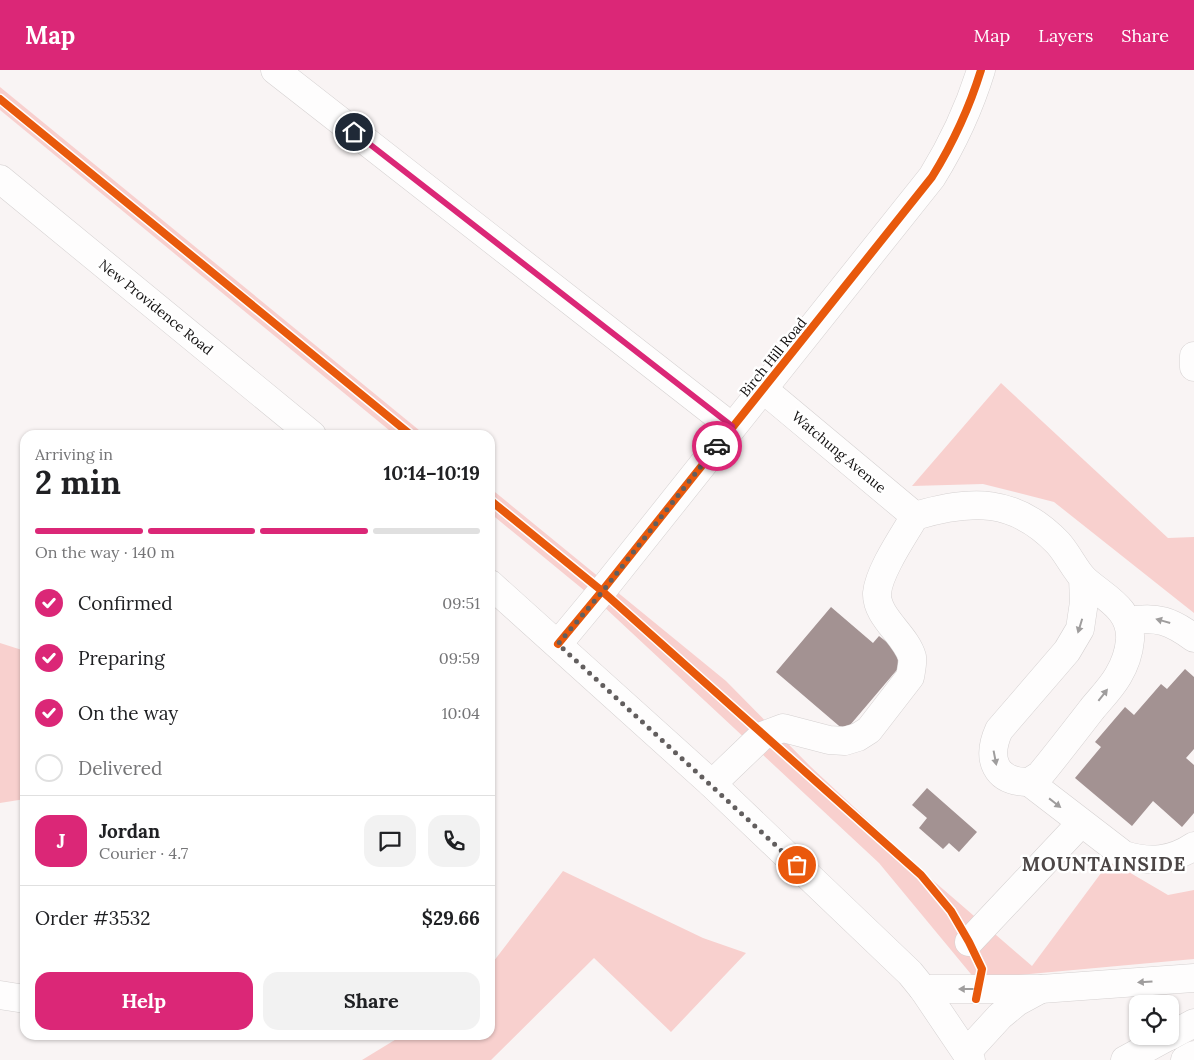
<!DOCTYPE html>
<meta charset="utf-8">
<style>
:root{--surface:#fff;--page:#f2f2f2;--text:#202124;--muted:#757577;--line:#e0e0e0;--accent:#db2777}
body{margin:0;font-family:Lora,serif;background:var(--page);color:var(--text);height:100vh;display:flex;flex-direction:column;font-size:19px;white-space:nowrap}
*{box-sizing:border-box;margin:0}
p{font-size:16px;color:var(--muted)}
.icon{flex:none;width:28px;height:28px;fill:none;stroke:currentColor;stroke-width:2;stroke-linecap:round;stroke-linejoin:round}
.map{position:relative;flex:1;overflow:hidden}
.side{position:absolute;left:20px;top:360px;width:475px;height:610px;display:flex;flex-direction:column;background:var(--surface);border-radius:15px;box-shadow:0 1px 4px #0004}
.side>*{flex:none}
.fabs{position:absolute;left:1129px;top:925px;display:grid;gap:10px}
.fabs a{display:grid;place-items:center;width:50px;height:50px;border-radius:10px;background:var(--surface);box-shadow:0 1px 4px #0004;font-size:25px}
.pin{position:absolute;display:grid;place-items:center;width:42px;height:42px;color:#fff;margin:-21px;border:2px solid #fff;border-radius:50%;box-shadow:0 1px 5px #0007}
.courier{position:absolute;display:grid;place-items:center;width:50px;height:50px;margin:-25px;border:4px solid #db2777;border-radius:50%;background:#fff;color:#222;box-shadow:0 1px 6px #0007}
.summary em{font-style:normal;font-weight:700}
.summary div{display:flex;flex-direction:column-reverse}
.summary{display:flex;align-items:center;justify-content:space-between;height:85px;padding:0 15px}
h1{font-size:32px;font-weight:700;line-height:38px}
.bar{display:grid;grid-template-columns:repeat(4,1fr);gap:8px 5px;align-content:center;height:60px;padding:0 15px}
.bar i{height:6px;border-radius:4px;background:var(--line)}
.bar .current{background:var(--accent)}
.bar p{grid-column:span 4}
.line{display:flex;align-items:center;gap:12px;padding:0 15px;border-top:1px solid var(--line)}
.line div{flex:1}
.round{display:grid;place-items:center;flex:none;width:52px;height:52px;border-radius:15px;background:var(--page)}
ol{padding:0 15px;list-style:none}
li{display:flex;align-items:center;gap:15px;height:55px}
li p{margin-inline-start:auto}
li .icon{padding:5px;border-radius:50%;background:var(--accent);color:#fff;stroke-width:4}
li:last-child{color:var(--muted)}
li i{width:28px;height:28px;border:2px solid var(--line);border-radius:50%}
.primary-button{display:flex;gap:10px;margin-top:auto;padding:10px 15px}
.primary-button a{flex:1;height:58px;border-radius:15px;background:var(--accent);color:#fff;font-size:20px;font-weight:700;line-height:58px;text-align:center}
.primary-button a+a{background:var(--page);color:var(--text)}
header{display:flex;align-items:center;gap:30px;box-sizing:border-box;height:70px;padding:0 25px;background:var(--accent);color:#fff}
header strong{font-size:24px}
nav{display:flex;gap:28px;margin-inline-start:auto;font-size:18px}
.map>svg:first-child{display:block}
.green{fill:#f8d0ce}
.building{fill:#a39292}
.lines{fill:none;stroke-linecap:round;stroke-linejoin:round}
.minor-casing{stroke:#d5d1d1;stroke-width:29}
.highway-casing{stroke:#d5d1d1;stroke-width:29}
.minor{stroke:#fefdfd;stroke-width:28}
.highway{stroke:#fefdfd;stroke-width:28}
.cycleway-casing{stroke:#fff;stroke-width:11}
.cycleway{stroke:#e8590c;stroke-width:8}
.oneway{fill:#9f9d9d}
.done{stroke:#625e5e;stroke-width:5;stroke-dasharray:0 9}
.route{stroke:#db2777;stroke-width:6}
.labels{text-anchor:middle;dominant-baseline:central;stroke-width:5;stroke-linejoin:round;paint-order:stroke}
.street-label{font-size:14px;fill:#100e0e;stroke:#fff}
.district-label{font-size:19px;font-weight:bold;letter-spacing:1px;fill:#4c4646;stroke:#fff}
</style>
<header>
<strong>Map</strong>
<nav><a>Map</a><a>Layers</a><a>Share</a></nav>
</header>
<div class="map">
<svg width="1194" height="990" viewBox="0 0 1194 990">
<rect width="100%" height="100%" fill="#f9f4f4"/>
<!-- green -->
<g class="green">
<polygon points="0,17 425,365 395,365 0,40"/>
<polygon points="1001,313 1168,468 1194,467 1194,543 1054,432 983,414 912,416"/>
<polygon points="490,418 726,611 811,697 929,807 1032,896 1110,791 1168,825 1194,820 1194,889 975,909 879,793 602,535 490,443"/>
<polygon points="0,573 25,581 25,729 0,733"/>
<polygon points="563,801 703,868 746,883 671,962 594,888 491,990 362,990 403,965 490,965 490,896"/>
</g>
<!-- building -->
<g class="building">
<polygon points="831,537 873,573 879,566 907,588 845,661 776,602"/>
<polygon points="1185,599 1194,607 1194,679 1186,688 1194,695 1194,743 1182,757 1153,731 1132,756 1075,708 1101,677 1095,672 1125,637 1134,645 1161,614 1167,619"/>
<polygon points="927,718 977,762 959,782 949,773 943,779 919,758 927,748 912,735"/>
</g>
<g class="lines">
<!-- minor casing -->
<g class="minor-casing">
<g id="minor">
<polyline points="275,0 732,357"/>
<polyline points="0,109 312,365"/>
<polyline points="1194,286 1194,297"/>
<polyline points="763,319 915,446"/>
<polyline points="490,514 712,714 910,903 923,919 971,990"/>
<path d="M1129,551C1157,546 1171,551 1194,568"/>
<path d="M558,574L602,521L932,107C953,73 969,39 981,0"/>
<path d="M1029,712L1124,785C1150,793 1172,791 1194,776"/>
<path d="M712,714L762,666L783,658L829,670L845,671L858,667L869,660L910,607C911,601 913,593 912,587C906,565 876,547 877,523C879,501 904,465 915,446C971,429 1015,428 1058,473C1068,484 1076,502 1085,510C1105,528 1132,539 1130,570C1129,582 1124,596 1118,606C1111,618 1101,628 1092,639C1075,661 1058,683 1040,705L1029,712C995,712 986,689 999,660L1067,581L1080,559L1084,532L1083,508"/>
<polyline points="969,872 1081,753"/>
<polyline points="0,925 25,929"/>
</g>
</g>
<!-- highway casing -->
<g class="highway-casing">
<g id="highway">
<polyline points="923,919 1041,919 1194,908"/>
<polyline points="1170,966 1194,953"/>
<polyline points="967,982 1000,946 1017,932 1041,919"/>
<polyline points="1125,990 1169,966"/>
<polyline points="1185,990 1194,985"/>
</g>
</g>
<!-- minor -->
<use href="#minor" class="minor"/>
<!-- highway -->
<use href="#highway" class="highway"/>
<!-- cycleway casing -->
<g class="cycleway-casing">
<g id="cycleway">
<polyline points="0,29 411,365"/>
<polyline points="490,430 602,521 921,805 951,841 969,872 982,899 976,929"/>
<path d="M558,574L602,521L932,107C953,73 969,39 981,0"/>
</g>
</g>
<!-- cycleway -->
<use href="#cycleway" class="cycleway"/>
</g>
<!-- one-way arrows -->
<defs><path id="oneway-solid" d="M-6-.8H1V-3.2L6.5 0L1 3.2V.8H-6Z" transform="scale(1.25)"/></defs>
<g class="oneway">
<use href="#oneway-solid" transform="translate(1163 551) rotate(-164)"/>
<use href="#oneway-solid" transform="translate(1080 556) rotate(107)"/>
<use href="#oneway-solid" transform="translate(1103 625) rotate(-52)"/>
<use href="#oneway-solid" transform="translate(995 688) rotate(79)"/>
<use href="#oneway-solid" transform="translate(1055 733) rotate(38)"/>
<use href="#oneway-solid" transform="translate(1145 912) rotate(176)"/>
<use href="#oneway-solid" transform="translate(966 919) rotate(-180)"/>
</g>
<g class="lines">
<!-- done -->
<polyline class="done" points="717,376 602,522 558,574 797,795"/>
<!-- route -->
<polyline class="route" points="354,62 732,356 717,376"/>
</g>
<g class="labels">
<!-- street labels -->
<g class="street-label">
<text transform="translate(156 237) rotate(39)">New Providence Road</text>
<text transform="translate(773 287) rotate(-51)">Birch Hill Road</text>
<text transform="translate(839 382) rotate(40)">Watchung Avenue</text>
</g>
<!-- district labels -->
<g class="district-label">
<text x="1104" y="794">MOUNTAINSIDE</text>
</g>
</g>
</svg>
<div class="fabs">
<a><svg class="icon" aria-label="locate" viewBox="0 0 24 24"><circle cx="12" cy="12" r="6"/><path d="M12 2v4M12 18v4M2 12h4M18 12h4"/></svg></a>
</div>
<div class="pin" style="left:797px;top:795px;background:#ea580c"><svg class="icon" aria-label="bag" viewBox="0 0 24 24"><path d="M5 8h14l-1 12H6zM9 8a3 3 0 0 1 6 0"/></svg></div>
<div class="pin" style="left:354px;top:62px;background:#1f2937"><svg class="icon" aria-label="home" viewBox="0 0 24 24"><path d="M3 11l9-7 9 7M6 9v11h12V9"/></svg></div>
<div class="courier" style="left:717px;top:376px"><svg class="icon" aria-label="car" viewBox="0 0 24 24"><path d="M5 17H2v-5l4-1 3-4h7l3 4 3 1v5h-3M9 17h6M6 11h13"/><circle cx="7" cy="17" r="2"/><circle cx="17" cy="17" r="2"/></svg></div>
<section class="side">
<div class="summary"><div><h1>2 min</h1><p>Arriving in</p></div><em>10:14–10:19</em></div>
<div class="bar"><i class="current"></i><i class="current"></i><i class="current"></i><i></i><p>On the way · 140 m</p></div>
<ol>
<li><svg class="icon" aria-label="check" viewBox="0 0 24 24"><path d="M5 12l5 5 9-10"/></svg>Confirmed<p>09:51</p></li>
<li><svg class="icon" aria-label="check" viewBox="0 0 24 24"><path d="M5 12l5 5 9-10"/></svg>Preparing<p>09:59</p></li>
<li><svg class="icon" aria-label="check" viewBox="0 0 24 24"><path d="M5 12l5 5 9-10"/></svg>On the way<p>10:04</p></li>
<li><i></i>Delivered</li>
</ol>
<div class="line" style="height:90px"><b class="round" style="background:var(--accent);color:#fff">J</b><div><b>Jordan</b><p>Courier · 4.7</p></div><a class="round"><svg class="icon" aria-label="chat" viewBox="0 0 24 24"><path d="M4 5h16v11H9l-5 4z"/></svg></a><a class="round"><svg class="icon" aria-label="phone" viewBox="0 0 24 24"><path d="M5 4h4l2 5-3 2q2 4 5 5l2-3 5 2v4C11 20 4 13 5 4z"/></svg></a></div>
<div class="line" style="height:65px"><div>Order #3532</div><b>$29.66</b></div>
<div class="primary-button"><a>Help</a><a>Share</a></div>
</section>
</div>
